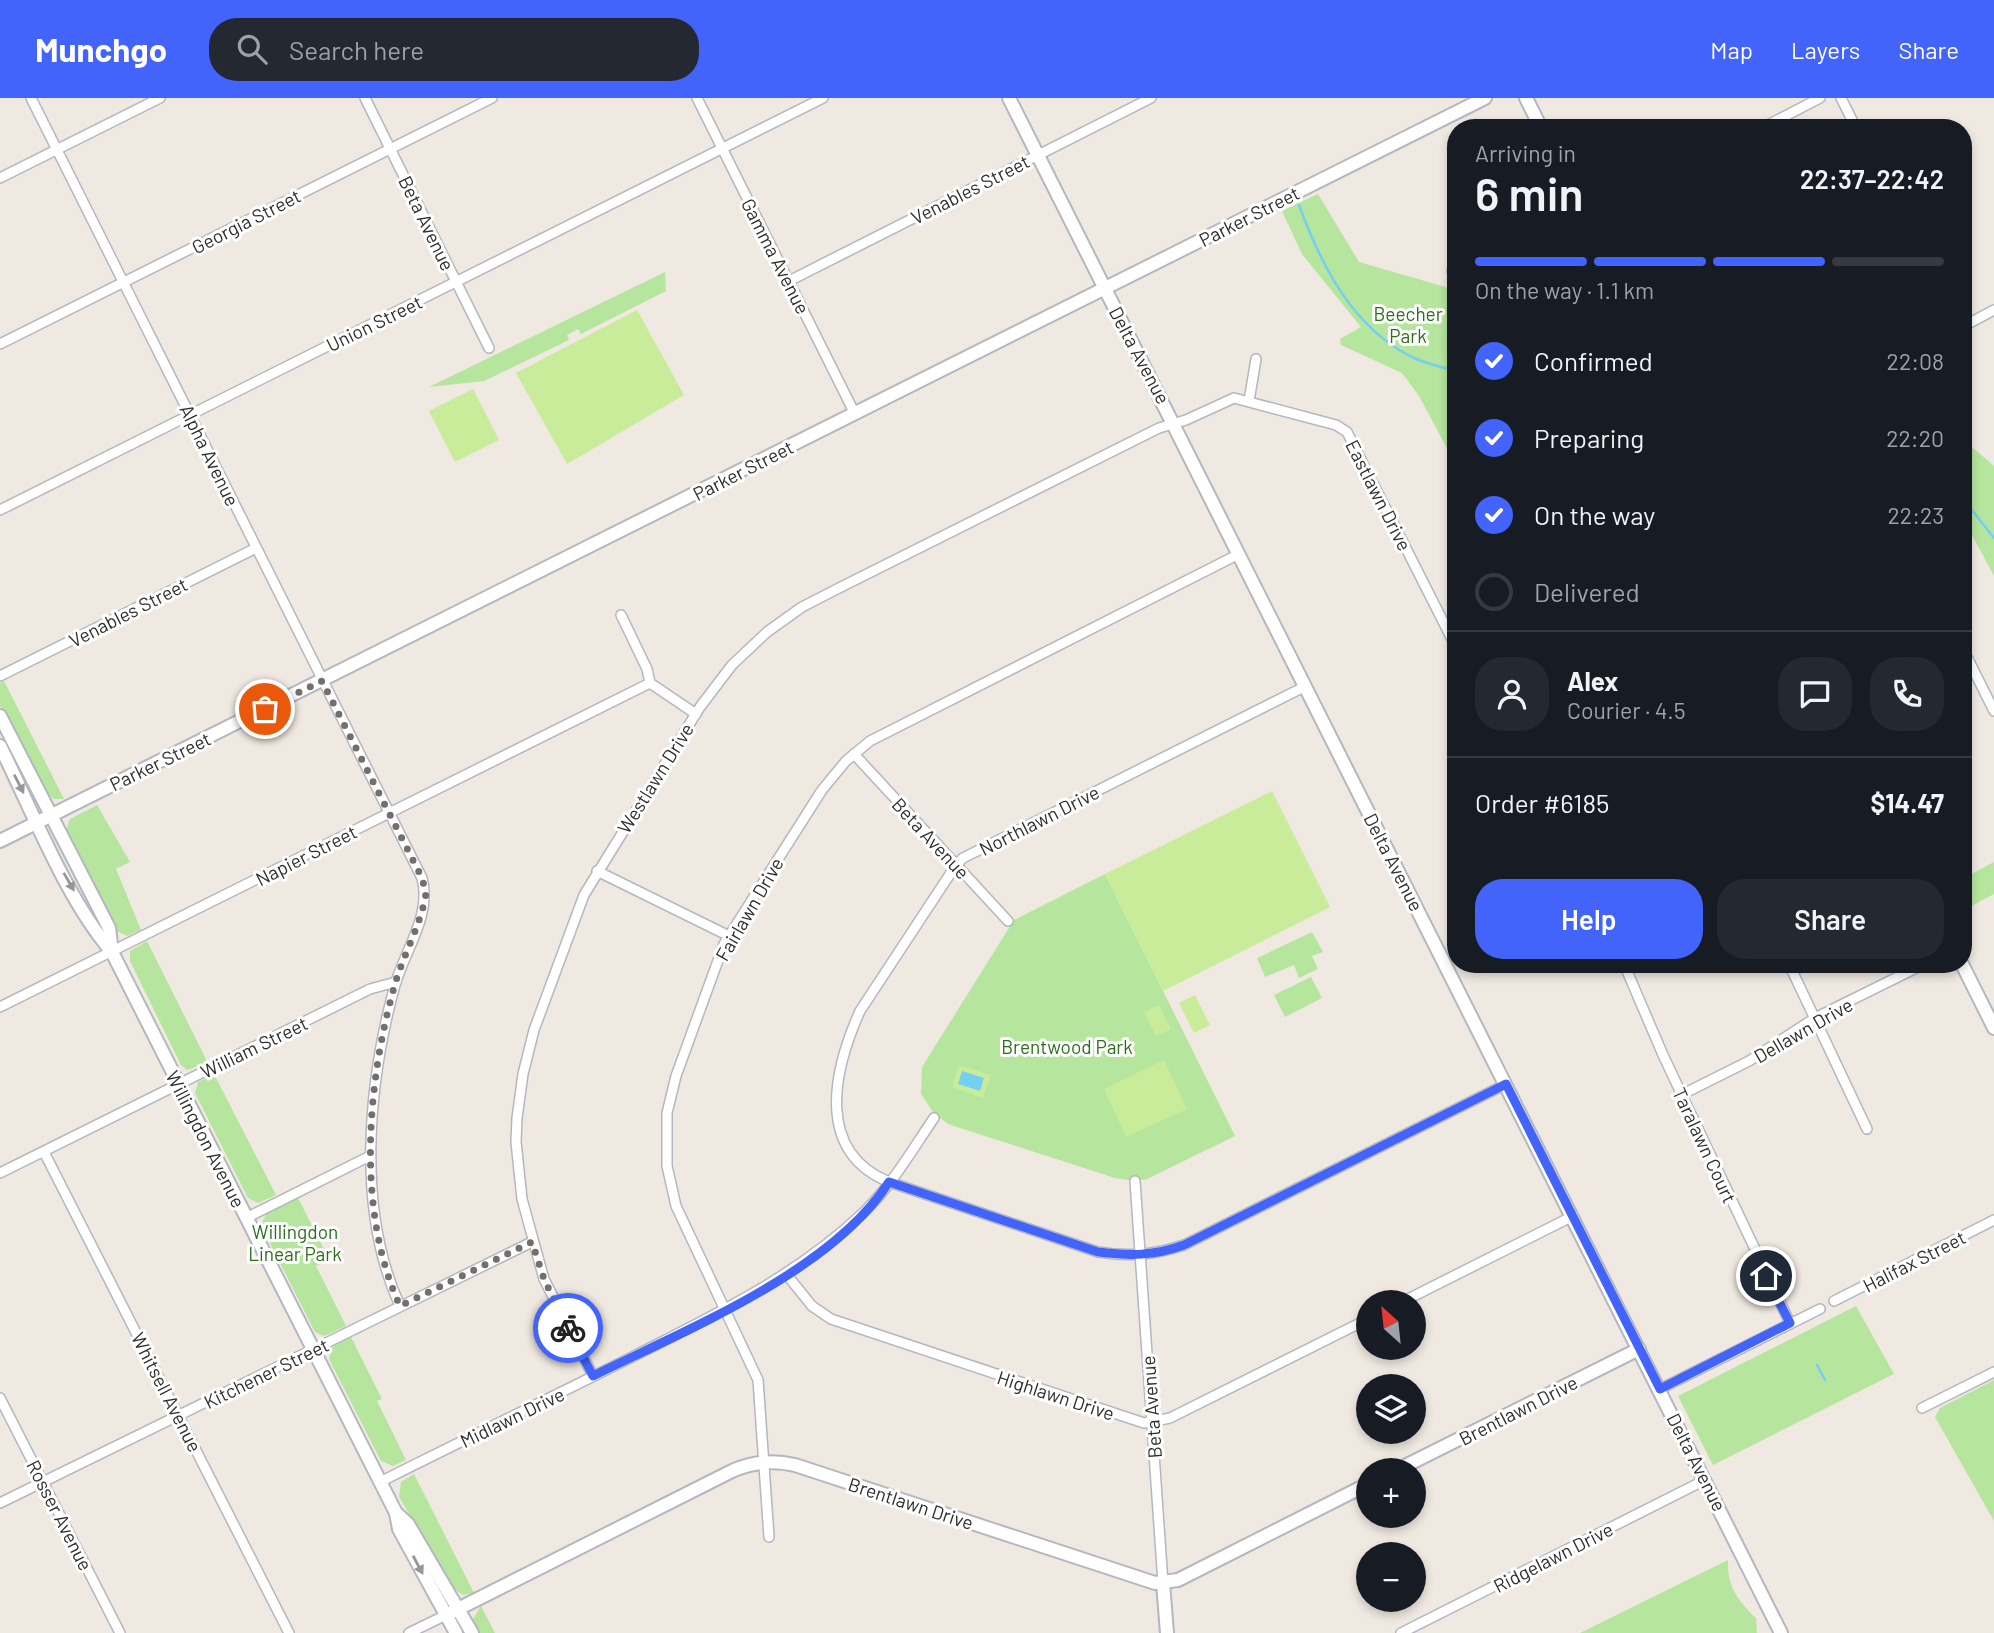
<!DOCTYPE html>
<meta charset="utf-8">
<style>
:root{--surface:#171b24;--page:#242831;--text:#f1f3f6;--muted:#9ea1a6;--line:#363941;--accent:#4264fb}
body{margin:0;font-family:Barlow,sans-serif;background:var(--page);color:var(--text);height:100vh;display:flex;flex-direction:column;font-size:26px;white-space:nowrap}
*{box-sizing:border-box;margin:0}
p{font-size:23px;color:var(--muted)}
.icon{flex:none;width:38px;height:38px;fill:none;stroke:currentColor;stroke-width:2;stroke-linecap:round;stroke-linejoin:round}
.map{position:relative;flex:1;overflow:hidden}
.sheet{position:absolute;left:1447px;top:21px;width:525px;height:854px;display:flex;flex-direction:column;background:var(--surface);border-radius:28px;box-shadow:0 4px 10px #0003}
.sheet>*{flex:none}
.needle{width:46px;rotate:333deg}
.tools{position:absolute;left:1356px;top:1192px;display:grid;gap:14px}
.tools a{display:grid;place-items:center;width:70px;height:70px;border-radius:50%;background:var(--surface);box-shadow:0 4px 10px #0003;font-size:35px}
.pin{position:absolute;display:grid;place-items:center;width:60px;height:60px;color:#fff;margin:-30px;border:4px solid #fff;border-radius:50%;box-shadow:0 2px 7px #0007}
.courier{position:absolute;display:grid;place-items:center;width:70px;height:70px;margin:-35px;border:5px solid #4264fb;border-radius:50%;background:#fff;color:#222;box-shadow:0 2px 9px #0007}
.head em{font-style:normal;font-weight:600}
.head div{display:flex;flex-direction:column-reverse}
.head{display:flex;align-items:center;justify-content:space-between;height:119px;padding:0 28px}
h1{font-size:46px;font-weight:600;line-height:52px}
.bar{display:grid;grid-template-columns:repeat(4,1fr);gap:10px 7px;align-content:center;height:84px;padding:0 28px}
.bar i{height:9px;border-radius:5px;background:var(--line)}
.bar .current{background:var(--accent)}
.bar p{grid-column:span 4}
.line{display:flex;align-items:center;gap:18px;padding:0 28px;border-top:2px solid var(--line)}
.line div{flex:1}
.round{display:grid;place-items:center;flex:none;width:74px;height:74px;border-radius:28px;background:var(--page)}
ol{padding:0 28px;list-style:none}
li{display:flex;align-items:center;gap:21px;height:77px}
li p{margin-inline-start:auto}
li .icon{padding:7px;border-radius:50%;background:var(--accent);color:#fff;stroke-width:4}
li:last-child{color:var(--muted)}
li i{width:38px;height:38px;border:4px solid var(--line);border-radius:50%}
.button{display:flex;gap:14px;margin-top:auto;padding:14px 28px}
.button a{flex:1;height:80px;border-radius:28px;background:var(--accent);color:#fff;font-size:28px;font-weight:600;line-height:80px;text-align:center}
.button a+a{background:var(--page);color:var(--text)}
header{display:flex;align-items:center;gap:42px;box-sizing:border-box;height:98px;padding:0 35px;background:var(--accent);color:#fff}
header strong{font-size:33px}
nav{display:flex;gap:38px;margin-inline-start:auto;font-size:24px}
.search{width:490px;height:63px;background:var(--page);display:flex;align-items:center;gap:18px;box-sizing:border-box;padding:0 24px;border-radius:28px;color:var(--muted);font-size:26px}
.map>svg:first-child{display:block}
.green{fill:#b6e59e}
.pitch{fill:#c9ec9a}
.water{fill:#75cff0}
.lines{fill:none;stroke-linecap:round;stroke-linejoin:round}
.stream{stroke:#75cff0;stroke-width:2.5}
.street-casing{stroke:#b4b7c1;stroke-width:12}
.secondary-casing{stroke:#b4b7c1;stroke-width:16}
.street{stroke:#fff;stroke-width:9}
.secondary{stroke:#fff;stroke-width:12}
.oneway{fill:#969696}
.done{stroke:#726f6d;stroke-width:7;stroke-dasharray:0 12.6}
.route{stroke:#4264fb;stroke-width:9}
.labels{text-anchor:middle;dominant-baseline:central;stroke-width:6;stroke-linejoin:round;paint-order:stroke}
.street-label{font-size:19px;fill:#2e2e2e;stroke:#fff}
.park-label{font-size:19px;fill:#2c6e1b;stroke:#fff}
</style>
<header>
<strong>Munchgo</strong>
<div class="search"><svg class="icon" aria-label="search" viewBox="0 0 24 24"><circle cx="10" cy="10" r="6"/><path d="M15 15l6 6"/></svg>Search here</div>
<nav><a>Map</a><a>Layers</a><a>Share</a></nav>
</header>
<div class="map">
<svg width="1994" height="1535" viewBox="0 0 1994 1535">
<rect width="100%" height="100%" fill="#efe9e1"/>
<!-- green -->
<g class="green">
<polygon points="1318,96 1359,164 1456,192 1456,367 1419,298 1402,275 1341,247 1340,241 1361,229 1302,156 1282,113"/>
<polygon points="665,174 666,193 581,236 578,231 567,237 569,242 484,283 429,289"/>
<polygon points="1964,342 1994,368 1994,478 1964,422"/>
<polygon points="4,583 64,701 54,701 48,696 0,608 0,585"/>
<polygon points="97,707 130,764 116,771 141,832 127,838 117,833 66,732 70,721"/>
<polygon points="1994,764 1994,796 1964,812 1964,780"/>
<polygon points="1105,776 1235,1038 1147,1081 1135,1083 1115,1080 948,1026 933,1014 921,996 922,969 1014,822"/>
<polygon points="1312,834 1323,854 1312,858 1318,871 1299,880 1294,867 1265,879 1257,860"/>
<polygon points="147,843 208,965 187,972 181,967 130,863 130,853"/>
<polygon points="1311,879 1322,900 1285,919 1274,897"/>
<polygon points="214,976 276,1097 258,1105 248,1100 195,995 198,984"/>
<polygon points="298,1100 329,1161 316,1168 346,1228 324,1238 315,1234 261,1127 266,1116"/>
<polygon points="1856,1208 1894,1276 1713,1367 1678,1298"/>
<polygon points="351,1239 382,1301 377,1303 406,1362 393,1368 381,1363 329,1261 332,1249"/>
<polygon points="1994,1282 1994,1423 1935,1319 1940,1310"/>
<polygon points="414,1376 474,1495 463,1497 454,1491 399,1399 401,1384"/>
<path d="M1728,1462C1727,1488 1737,1502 1756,1520L1757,1535H1580Z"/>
<polygon points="481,1508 495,1535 479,1535 473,1521"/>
</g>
<!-- pitch -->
<g class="pitch">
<polygon points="637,212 684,297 567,366 516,275"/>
<polygon points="473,291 499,342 455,364 429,313"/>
<polygon points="1272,693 1330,809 1163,893 1105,776"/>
<polygon points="1195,897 1210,927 1194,935 1179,905"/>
<polygon points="1159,907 1171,931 1156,938 1144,914"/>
<polygon points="1164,962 1187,1011 1126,1039 1104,991"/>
<polygon points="959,967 991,977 983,1000 952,989"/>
</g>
<!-- water -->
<polygon class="water" points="962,973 984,980 980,993 958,986"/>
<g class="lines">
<!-- stream -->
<g class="stream">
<path d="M1299,107C1321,167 1353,231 1414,260C1427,266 1442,269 1456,273"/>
<polyline points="1964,402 1994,440"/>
<polyline points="1817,1267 1825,1282"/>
</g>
<!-- street casing -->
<g class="street-casing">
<g id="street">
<path d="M31,0L422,780C432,817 405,852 395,887C368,986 356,1112 400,1208"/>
<polyline points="365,0 489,250"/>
<polyline points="697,0 855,316"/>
<polyline points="1841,0 1856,30"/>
<polyline points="1762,30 1820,0"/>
<polyline points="0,80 160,0"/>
<polyline points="1452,173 1456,171"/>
<polyline points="789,183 1151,0"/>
<polyline points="1964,228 1994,212"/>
<polyline points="0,246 492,0"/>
<polyline points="1249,303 1256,261"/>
<polyline points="0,412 823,0"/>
<polyline points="621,517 647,571 650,585 696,616"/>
<polyline points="1964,553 1994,613"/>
<polyline points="0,578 256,450"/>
<path d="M1306,588L963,760L956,767L860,913C834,971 814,1053 889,1084L1098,1154C1130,1159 1153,1157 1184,1147L1506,986"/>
<polyline points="854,656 1008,823"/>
<polyline points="597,773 729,838"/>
<polyline points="1624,866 1663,957 1790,1225"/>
<polyline points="1789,866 1867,1031"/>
<polyline points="0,909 650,585"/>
<polyline points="1681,997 1749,963 1815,920 1924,866"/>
<polyline points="44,1054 289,1535"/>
<polyline points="0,1075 370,891 396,884"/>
<polyline points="1135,1083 1163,1485"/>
<polyline points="246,1120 370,1058"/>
<polyline points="787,1177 812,1208 831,1221 1144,1325 1170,1320 1368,1221"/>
<polyline points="1834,1203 1994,1122"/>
<polyline points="1402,1204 1573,1118"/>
<polyline points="593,1278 544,1181 522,1101 516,1044 517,1020 523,976 534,932 584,797 700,609 732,567 767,534 802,509 841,489 1159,330 1186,322 1234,300 1336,327 1347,334 1456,549"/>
<polyline points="1660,1291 1820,1211"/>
<polyline points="0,1300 120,1535"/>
<polyline points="1922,1310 1994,1274"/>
<path d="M380,1384C465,1341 551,1300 636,1257C717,1216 798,1177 864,1114C892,1087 912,1052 934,1020"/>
<polyline points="0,1405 532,1144"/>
<polyline points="769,1439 758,1282 676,1108 667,1068 667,1015 676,978 724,846 822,692 846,663 870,643 1239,456"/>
<polyline points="409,1535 446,1517"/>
<polyline points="1401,1535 1705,1382"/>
</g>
</g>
<!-- secondary casing -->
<g class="secondary-casing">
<g id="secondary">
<polyline points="1009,0 1781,1535"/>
<polyline points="1526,0 1541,30"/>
<polyline points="0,618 109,830 112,854"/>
<path d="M0,648C33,714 65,799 112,854L396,1415L399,1431L456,1535"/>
<polyline points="0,743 1485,0"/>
<polyline points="1962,866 1994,930"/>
<polyline points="1397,1372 1639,1251"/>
<polyline points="396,1415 408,1426 472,1535"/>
<polyline points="1163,1485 1167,1535"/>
<path d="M446,1517L732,1373C752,1364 773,1362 795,1367L1155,1485L1178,1482L1368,1386"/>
</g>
</g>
<!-- street -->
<use href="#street" class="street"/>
<!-- secondary -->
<use href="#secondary" class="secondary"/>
</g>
<!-- one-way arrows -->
<defs><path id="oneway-solid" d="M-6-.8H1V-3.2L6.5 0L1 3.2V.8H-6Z" transform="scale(1.75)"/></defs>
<g class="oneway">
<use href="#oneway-solid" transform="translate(19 686) rotate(63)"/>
<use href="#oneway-solid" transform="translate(69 784) rotate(60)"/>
<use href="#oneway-solid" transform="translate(418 1467) rotate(62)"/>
</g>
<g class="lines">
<!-- done -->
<path class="done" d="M265,611L322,583L422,780L426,795C421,827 404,855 395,886C367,984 356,1113 400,1208L532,1144L544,1181L568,1230"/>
<!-- route -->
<path class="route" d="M568,1230L593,1278C687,1231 831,1174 889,1084L1098,1154C1130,1158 1153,1158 1184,1147L1506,986L1660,1291L1790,1225L1766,1178"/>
</g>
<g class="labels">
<!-- street labels -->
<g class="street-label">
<text transform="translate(970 91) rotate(-27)">Venables Street</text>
<text transform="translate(1249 118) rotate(-27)">Parker Street</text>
<text transform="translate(246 123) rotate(-27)">Georgia Street</text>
<text transform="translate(427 125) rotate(64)">Beta Avenue</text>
<text transform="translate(776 158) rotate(63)">Gamma Avenue</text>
<text transform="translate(374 225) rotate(-26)">Union Street</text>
<text transform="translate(1140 257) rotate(62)">Delta Avenue</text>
<text transform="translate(210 357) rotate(64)">Alpha Avenue</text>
<text transform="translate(743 372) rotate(-27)">Parker Street</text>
<text transform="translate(1379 397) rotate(63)">Eastlawn Drive</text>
<text transform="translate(128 514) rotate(-27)">Venables Street</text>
<text transform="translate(160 663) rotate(-26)">Parker Street</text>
<text transform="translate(655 680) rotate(-58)">Westlawn Drive</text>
<text transform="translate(1039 722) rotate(-27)">Northlawn Drive</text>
<text transform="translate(931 740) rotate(47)">Beta Avenue</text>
<text transform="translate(306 757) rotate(-27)">Napier Street</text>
<text transform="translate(1394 764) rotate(63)">Delta Avenue</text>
<text transform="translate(749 811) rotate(-60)">Fairlawn Drive</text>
<text transform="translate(1803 932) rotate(-30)">Dellawn Drive</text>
<text transform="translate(254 949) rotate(-26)">William Street</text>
<text transform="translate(206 1041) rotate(63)">Willingdon Avenue</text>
<text transform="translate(1705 1047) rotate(65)">Taralawn Court</text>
<text transform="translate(1914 1163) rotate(-27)">Halifax Street</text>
<text transform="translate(266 1275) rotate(-26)">Kitchener Street</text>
<text transform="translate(167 1294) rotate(63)">Whitsell Avenue</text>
<text transform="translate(1056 1297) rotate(18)">Highlawn Drive</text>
<text transform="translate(1151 1309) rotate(-94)">Beta Avenue</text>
<text transform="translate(1518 1312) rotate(-27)">Brentlawn Drive</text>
<text transform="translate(512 1319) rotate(-26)">Midlawn Drive</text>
<text transform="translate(1697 1364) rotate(63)">Delta Avenue</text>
<text transform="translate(911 1405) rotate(18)">Brentlawn Drive</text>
<text transform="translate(60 1417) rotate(63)">Rosser Avenue</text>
<text transform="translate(1553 1459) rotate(-27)">Ridgelawn Drive</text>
</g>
<!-- park labels -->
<g class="park-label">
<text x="1408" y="215">Beecher<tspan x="1408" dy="22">Park</tspan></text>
<text x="1067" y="948">Brentwood Park</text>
<text x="295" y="1133">Willingdon<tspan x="295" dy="22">Linear Park</tspan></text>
</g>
</g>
</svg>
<div class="tools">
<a><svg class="needle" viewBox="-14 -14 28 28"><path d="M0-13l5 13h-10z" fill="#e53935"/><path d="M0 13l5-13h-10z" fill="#9ea1a6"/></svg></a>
<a><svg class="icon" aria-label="layers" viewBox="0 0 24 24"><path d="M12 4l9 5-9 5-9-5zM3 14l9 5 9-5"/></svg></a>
<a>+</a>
<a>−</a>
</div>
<div class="pin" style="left:265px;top:611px;background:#ea580c"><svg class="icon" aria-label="bag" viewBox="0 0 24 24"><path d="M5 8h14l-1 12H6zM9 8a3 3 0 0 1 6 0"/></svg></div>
<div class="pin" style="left:1766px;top:1178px;background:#1f2937"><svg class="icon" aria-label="home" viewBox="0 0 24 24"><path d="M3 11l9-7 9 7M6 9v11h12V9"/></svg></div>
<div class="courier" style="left:568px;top:1230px"><svg class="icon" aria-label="bike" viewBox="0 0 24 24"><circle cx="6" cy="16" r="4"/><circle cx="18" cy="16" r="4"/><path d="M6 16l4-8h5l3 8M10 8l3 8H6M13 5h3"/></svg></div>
<section class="sheet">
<div class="head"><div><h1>6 min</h1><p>Arriving in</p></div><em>22:37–22:42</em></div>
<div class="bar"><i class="current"></i><i class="current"></i><i class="current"></i><i></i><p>On the way · 1.1 km</p></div>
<ol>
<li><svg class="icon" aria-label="check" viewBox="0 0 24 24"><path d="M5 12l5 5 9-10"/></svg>Confirmed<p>22:08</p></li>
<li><svg class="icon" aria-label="check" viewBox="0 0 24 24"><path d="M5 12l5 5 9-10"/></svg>Preparing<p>22:20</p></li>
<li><svg class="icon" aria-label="check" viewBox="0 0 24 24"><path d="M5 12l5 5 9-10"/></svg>On the way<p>22:23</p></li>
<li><i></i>Delivered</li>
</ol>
<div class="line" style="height:126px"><a class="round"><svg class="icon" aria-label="person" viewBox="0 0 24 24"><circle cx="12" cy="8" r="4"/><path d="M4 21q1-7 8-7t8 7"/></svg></a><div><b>Alex</b><p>Courier · 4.5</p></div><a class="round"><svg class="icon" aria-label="chat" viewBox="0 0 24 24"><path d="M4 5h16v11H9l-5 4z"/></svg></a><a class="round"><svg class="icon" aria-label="phone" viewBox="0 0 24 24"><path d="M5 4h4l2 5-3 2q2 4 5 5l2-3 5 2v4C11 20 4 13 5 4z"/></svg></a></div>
<div class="line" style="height:91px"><div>Order #6185</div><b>$14.47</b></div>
<div class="button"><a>Help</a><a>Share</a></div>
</section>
</div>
